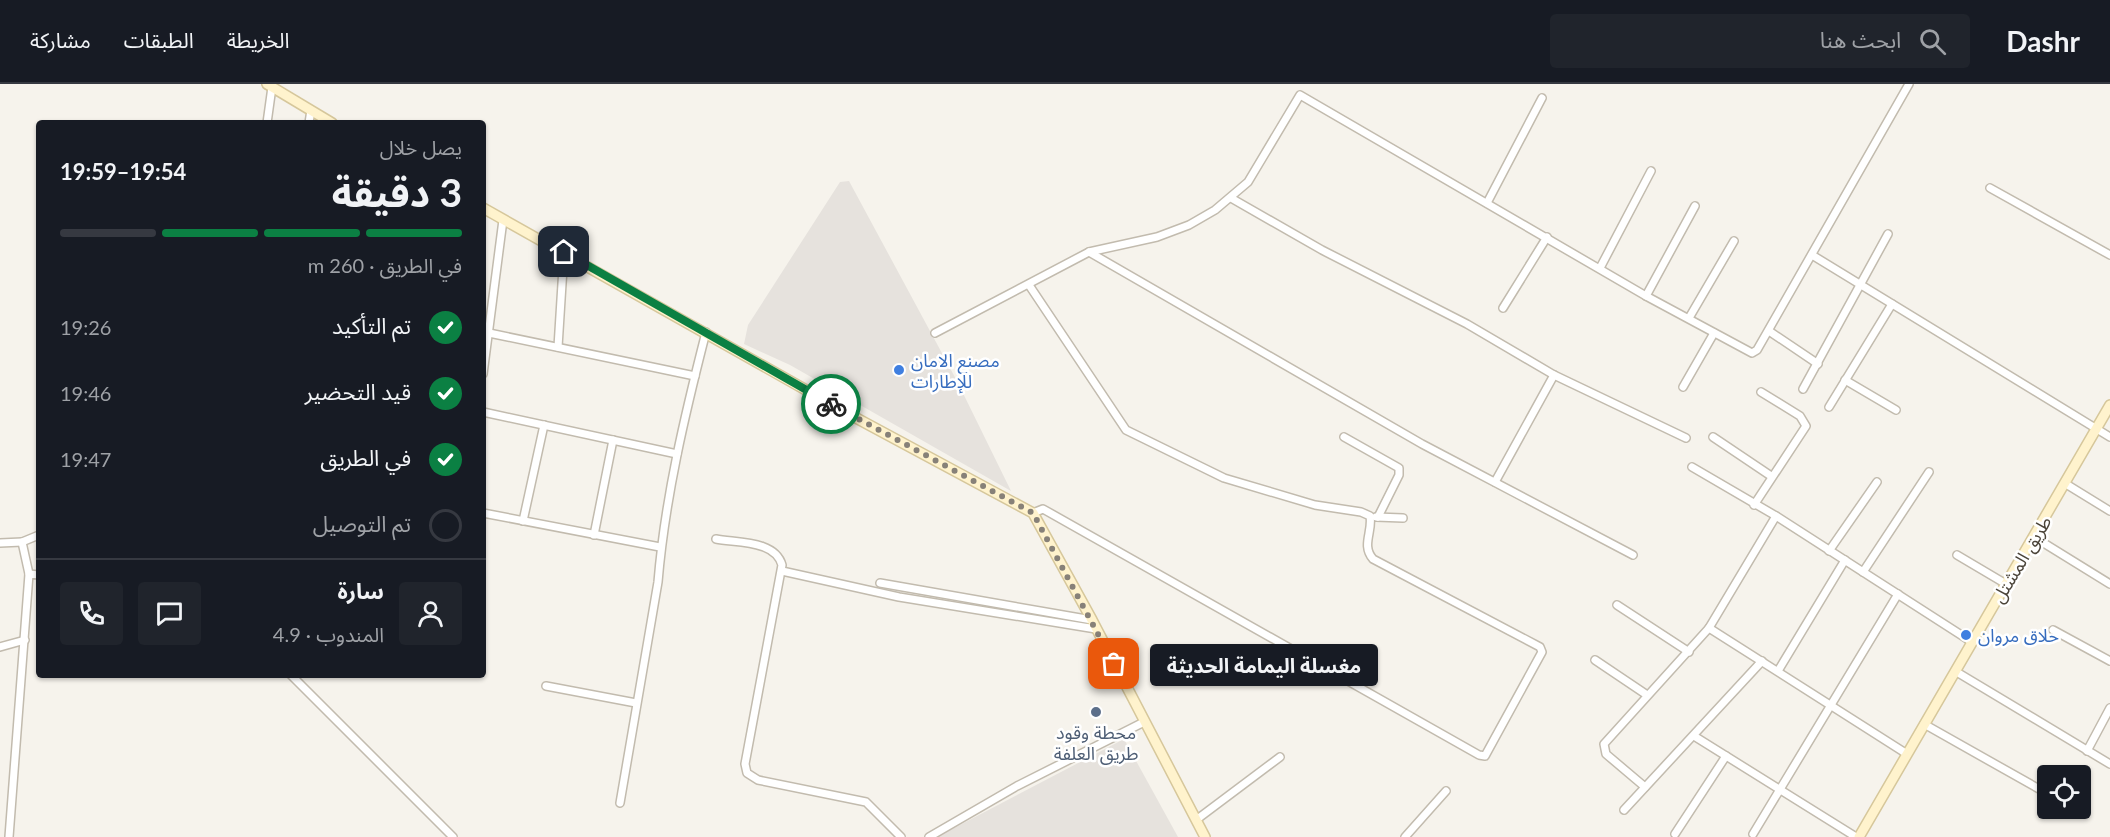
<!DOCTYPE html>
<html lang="ar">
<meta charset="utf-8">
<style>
:root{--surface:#171b24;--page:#20242c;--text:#f1f3f6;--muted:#9ea1a6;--line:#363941;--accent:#0b8043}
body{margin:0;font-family:Lato,"Noto Sans Arabic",sans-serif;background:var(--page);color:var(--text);direction:rtl;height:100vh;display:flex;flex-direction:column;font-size:22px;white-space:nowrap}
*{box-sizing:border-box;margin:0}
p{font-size:20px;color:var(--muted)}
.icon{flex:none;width:33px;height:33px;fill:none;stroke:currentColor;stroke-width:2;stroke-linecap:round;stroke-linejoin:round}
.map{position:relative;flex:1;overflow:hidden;direction:ltr}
.details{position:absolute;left:36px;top:36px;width:450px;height:558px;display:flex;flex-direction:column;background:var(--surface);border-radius:6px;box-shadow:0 2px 4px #0004;direction:rtl}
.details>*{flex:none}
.buttons{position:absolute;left:2037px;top:681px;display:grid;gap:12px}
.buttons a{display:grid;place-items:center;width:54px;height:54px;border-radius:6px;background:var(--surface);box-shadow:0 2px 4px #0004;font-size:30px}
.pin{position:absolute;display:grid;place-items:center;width:51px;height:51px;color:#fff;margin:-26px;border-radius:12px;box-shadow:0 3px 9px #0006}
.courier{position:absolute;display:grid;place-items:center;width:60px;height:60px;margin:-30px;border:4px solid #0b8043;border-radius:50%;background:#fff;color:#222;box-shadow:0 2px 8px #0007}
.bubble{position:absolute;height:42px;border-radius:6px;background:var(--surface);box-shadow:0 2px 4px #0004;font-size:20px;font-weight:700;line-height:42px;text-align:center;direction:rtl}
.headline em{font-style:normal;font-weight:700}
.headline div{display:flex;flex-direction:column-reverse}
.headline{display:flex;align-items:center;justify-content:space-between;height:102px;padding:0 24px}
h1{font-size:39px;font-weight:700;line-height:45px}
.bar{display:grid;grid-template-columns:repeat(4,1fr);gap:9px 6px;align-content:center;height:72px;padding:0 24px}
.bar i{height:8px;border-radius:4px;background:var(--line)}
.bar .on{background:var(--accent)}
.bar p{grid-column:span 4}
.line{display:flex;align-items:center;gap:15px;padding:0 24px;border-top:2px solid var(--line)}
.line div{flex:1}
.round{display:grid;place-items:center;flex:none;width:63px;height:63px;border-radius:6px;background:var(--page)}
ol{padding:0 24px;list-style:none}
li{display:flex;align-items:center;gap:18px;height:66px}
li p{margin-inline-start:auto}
li .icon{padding:6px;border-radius:50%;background:var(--accent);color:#fff;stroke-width:4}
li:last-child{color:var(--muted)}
li i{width:33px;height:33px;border:3px solid var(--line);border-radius:50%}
header{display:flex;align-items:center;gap:36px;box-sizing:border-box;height:84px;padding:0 30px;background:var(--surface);border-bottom:2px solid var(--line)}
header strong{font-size:28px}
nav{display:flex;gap:33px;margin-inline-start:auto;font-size:21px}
.search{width:420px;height:54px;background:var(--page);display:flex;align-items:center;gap:15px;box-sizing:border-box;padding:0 21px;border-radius:6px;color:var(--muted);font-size:22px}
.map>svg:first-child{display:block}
.industrial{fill:#e6e2dd}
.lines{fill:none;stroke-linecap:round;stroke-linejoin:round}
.street-casing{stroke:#c2bbae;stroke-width:10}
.secondary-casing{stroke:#d6c79b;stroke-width:12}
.street{stroke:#fff;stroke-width:7}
.secondary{stroke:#fff3cd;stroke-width:9}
.done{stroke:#878178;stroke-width:6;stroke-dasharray:0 10.8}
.route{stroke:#0b8043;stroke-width:8}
.shop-dot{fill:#3f7fe0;stroke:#fff;stroke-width:2}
.service-dot{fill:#5c6f8a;stroke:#fff;stroke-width:2}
.labels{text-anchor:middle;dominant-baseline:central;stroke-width:5;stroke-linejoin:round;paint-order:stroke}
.shop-label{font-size:18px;fill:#366cbe;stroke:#fff;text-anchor:start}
.street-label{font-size:18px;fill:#4b4439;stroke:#fff}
.service-label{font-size:18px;fill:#4e5e75;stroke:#fff}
</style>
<header>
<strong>Dashr</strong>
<div class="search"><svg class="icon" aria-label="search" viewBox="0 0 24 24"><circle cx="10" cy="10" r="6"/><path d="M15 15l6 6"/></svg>ابحث هنا</div>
<nav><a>الخريطة</a><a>الطبقات</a><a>مشاركة</a></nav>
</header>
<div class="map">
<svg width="2110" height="753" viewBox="0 0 2110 753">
<rect width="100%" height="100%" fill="#f6f3ec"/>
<!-- industrial -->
<g class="industrial">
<polygon points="849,97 957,297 1011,407 790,281 744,260 748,241 840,98"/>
<polygon points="1124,655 1178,753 937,753"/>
</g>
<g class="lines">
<!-- street casing -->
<g class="street-casing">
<g id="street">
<polyline points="267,39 272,3"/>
<polyline points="309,39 311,26"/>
<polyline points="1990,104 2110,171"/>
<polyline points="1231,114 1322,166 1467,240 1554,291 1686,354"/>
<polyline points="1487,119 1542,14"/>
<polyline points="1089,168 1422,360 1633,471"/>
<polyline points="1812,171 2110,353"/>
<polyline points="1600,184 1651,87"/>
<path d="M1029,201L1126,346L1224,394L1315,421L1361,428L1370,432C1373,448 1361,461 1373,475L1540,563L1542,568L1485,672L1479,671L1043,425L1033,429"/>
<polyline points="1646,212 1695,122"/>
<polyline points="1503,224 1547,153"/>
<polyline points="1689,234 1734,157"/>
<polyline points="1769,247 1818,280"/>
<polyline points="489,249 695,292"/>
<polyline points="935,249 1089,168 1157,153 1189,141 1215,126 1248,98 1300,11 1646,212 1752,269 1757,266 1909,0"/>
<polyline points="558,263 564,168"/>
<polyline points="483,290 503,136"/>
<polyline points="1845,296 1896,326"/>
<polyline points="1683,303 1714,249"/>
<polyline points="1803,305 1888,150"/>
<polyline points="1829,323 1892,220"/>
<polyline points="483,328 677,370"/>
<polyline points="1344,353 1399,384 1399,391 1378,433"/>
<polyline points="1713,353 1771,392"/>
<polyline points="1692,383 1776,432 1972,558"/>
<polyline points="1495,398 1554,291"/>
<polyline points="2066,400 2110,427"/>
<polyline points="1754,421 1806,342 1800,332 1761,308"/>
<polyline points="483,429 660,463"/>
<polyline points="1376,433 1403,434"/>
<polyline points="523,437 544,341"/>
<polyline points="594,451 613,356"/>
<polyline points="2034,453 2110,500"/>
<path d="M716,455C737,459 775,456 782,481L745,680L747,689L758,696L866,718L901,753"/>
<polyline points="0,459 22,458"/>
<polyline points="1829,467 1877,398"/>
<polyline points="1957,471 2006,500"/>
<polyline points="782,487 899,513 1096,545"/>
<polyline points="1863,488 1929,388"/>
<polyline points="29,490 22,458 39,451"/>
<polyline points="880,499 1092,536"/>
<polyline points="1617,521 1689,568"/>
<polyline points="1709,544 1907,670"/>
<polyline points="2053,546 2110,577"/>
<polyline points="0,563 25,556"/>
<polyline points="1595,576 1647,611"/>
<polyline points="1778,587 1845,476"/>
<polyline points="1955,587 2110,680"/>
<polyline points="291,591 453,753"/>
<polyline points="546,602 636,619"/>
<polyline points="1924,640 2048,710"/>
<polyline points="1694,652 1856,753"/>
<polyline points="2087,667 2110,624"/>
<polyline points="1645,703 1606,670 1604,660 1709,544 1776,432"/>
<path d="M620,719L658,498C665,414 685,330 706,248"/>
<polyline points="1624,726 1762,577"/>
<polyline points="1196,736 1280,673"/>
<polyline points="1675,750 1726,672"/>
<polyline points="1753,750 1898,510"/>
<polyline points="9,753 29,490 39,491"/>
<polyline points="929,753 1017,702 1144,638"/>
<polyline points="1405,753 1446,707"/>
</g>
</g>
<!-- secondary casing -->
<g class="secondary-casing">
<g id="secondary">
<polyline points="267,0 332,39"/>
<polyline points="483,124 845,328 1033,429 1092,536 1205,753"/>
<polyline points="1859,753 2110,321"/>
</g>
</g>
<!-- street -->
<use href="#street" class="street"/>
<!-- secondary -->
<use href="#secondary" class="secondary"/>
</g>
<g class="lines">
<!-- done -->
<polyline class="done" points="831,320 1033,429 1114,580"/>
<!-- route -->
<polyline class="route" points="564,168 831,320"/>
</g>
<!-- markers -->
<g class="shop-dot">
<circle cx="899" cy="286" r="6"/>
<circle cx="1966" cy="551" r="6"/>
</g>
<circle class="service-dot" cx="1096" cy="628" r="6"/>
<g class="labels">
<!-- shop labels -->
<g class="shop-label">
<text x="911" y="276">مصنع الامان<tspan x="911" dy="21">للإطارات</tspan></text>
<text x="1978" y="551">حلاق مروان</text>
</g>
<!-- street labels -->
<g class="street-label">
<text transform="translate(2021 475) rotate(-59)">طريق المشتل</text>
</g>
<!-- service labels -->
<g class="service-label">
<text x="1096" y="648">محطة وقود<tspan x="1096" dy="21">طريق العلفة</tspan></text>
</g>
</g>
</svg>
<div class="buttons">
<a><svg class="icon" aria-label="locate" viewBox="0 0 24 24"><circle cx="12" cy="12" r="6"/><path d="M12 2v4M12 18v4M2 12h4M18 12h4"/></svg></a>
</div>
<div class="pin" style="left:1114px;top:580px;background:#ea580c"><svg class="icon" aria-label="bag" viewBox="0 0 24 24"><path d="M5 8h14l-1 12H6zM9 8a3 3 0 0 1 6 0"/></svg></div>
<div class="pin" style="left:564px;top:168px;background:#1f2937"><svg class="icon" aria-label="home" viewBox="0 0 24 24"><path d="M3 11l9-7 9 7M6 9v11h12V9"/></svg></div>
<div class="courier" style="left:831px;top:320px"><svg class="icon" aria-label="bike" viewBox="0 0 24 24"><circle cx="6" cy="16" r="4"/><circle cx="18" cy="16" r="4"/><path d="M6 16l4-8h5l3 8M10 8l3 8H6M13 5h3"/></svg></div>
<div class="bubble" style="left:1150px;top:560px;width:228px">مغسلة اليمامة الحديثة</div>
<section class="details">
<div class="headline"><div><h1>3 دقيقة</h1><p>يصل خلال</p></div><em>19:54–19:59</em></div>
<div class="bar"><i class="on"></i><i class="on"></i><i class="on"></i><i></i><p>في الطريق · 260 m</p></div>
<ol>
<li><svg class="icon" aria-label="check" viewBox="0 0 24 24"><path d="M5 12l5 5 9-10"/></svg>تم التأكيد<p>19:26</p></li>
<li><svg class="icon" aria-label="check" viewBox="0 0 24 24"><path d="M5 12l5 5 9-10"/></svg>قيد التحضير<p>19:46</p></li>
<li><svg class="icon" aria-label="check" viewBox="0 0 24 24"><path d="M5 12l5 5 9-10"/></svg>في الطريق<p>19:47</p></li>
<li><i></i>تم التوصيل</li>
</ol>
<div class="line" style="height:108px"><a class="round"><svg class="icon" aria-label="person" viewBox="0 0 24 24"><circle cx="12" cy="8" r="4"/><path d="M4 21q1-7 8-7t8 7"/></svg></a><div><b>سارة</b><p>المندوب · 4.9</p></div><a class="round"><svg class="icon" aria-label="chat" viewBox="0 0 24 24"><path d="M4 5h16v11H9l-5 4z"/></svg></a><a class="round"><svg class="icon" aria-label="phone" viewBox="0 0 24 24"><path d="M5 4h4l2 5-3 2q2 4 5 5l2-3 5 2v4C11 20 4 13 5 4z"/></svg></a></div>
</section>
</div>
